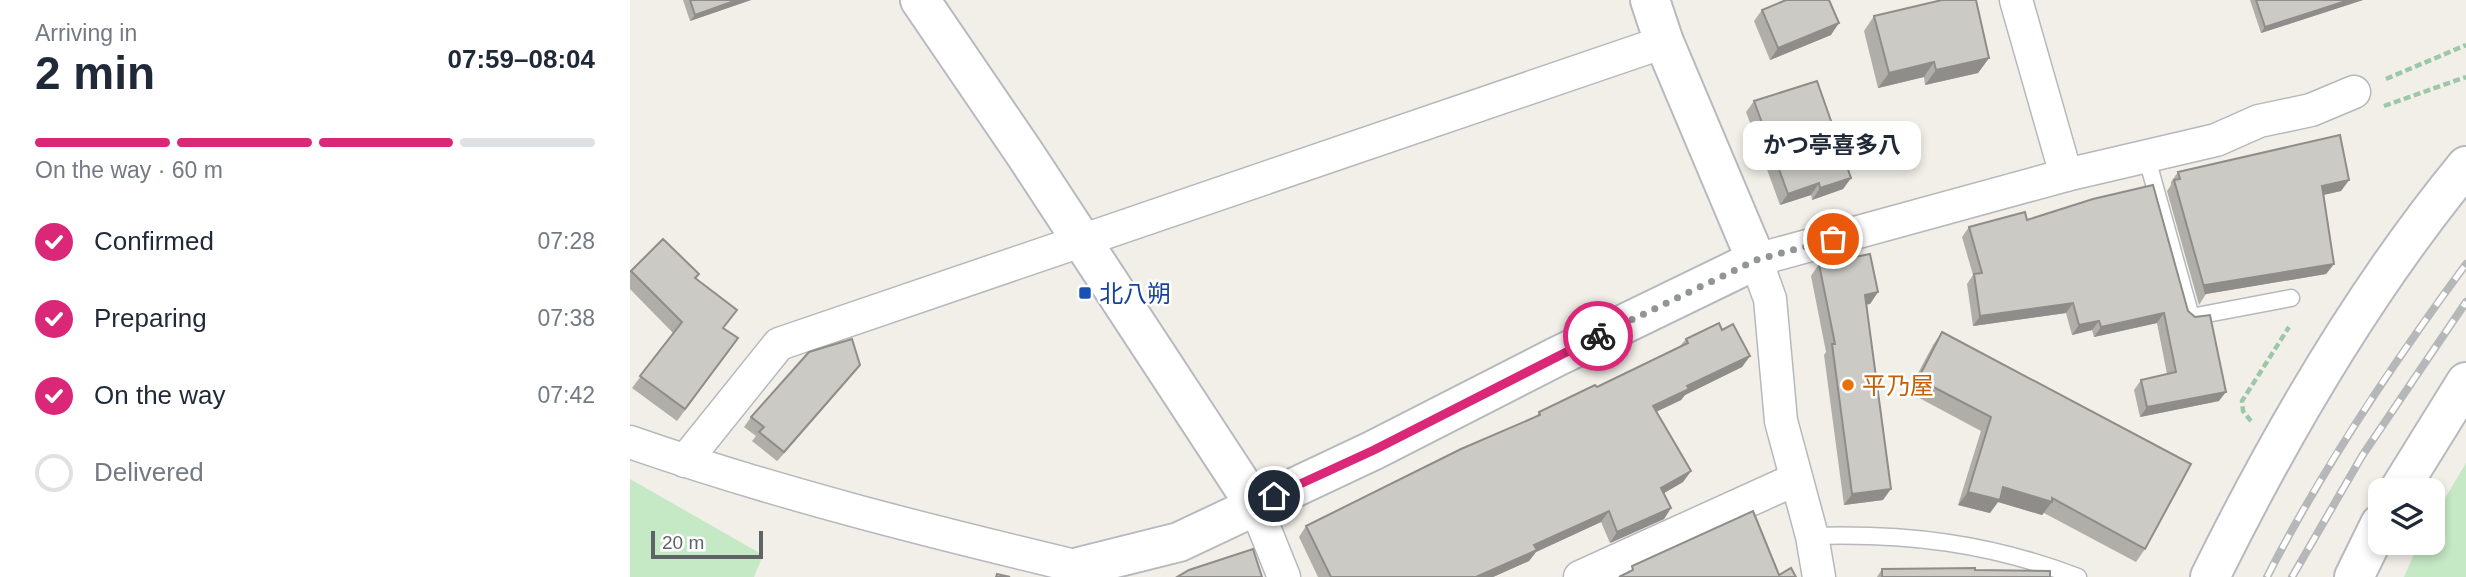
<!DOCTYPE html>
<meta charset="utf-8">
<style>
:root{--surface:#fff;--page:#f6f6f7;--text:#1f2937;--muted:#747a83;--line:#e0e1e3;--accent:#db2777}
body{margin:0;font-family:Arial,"Noto Sans JP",sans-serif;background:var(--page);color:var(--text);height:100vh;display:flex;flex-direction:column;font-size:26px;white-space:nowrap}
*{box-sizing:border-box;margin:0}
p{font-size:23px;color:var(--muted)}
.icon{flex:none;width:38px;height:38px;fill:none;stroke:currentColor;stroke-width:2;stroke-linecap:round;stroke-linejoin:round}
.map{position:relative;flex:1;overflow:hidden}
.sheet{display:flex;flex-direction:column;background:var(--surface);width:630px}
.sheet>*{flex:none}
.fabs{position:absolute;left:1738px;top:478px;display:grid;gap:14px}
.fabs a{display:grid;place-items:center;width:77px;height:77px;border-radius:14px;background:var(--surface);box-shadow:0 4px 10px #0003;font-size:35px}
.scale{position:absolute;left:21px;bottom:18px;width:112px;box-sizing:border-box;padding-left:7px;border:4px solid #5f6368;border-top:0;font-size:19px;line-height:24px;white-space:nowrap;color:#5f6368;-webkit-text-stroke:5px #fff;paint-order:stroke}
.pin{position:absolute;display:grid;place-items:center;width:60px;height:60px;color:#fff;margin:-30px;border:4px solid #fff;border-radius:50%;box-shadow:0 2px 7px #0007}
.courier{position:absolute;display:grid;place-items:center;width:70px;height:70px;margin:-35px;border:5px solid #db2777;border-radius:50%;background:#fff;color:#222;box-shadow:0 2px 9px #0007}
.bubble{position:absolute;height:49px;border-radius:14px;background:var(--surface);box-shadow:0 4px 10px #0003;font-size:23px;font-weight:700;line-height:49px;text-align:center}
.overview em{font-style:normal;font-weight:700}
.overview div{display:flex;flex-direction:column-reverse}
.overview{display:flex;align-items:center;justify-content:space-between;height:119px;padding:0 35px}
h1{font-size:46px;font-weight:700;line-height:52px}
.bar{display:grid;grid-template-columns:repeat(4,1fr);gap:10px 7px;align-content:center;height:84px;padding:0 35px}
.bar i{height:9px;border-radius:5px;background:var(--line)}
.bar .selected{background:var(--accent)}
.bar p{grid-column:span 4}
ol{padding:0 35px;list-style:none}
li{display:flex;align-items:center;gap:21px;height:77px}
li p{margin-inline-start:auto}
li .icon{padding:7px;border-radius:50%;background:var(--accent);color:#fff;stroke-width:4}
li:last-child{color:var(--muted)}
li i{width:38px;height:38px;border:4px solid var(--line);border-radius:50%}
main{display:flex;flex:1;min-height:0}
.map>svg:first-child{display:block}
.green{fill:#c5e8c5}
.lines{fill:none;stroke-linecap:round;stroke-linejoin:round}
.lane-casing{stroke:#b5b8bc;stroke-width:19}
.street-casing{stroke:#b5b8bc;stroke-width:35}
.secondary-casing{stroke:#b6babf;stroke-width:42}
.path{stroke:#9cc7a9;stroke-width:4.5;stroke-dasharray:7 3.5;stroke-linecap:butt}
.lane{stroke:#fff;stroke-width:16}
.street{stroke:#fff;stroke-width:32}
.secondary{stroke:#fff;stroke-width:38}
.rail-casing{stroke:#b6b7b8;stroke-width:8}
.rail{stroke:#fff;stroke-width:5;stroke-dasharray:16;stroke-linecap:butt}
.wall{fill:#afaea9}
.shaded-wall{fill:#8f8d8a}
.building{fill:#cccac5;stroke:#8f8d8a;stroke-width:2}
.done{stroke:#929495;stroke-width:7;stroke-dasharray:0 12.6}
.route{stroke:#db2777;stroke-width:9}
.transit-dot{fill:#1a4fb4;stroke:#fff;stroke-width:2.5}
.food-dot{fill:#e8710a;stroke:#fff;stroke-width:2.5}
.labels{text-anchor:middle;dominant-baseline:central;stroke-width:5;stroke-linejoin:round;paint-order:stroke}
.transit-label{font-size:24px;fill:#164399;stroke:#fff;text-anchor:start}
.food-label{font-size:24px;fill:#c56008;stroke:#fff;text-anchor:start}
</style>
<main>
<section class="sheet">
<div class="overview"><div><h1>2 min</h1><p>Arriving in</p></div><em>07:59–08:04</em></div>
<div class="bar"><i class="selected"></i><i class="selected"></i><i class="selected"></i><i></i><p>On the way · 60 m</p></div>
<ol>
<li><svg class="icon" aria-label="check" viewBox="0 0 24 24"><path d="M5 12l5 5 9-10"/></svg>Confirmed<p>07:28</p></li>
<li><svg class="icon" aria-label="check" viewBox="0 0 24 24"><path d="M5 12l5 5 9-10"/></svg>Preparing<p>07:38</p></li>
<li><svg class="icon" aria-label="check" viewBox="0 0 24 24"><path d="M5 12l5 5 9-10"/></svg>On the way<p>07:42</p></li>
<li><i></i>Delivered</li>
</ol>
</section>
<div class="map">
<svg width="1836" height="577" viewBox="0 0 1836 577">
<rect width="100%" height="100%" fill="#f1efe8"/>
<!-- green -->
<g class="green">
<polygon points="1836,463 1836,577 1774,577 1789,543 1802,542 1803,519"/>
<polygon points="0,479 133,555 124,577 0,577"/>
</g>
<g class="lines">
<!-- lane casing -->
<g class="lane-casing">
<g id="lane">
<polyline points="1516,155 1561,317 1661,298"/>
<path d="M1182,536C1276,533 1359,543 1448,577"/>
</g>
</g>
<!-- street casing -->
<g class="street-casing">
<g id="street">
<polyline points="1386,0 1436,175"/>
<path d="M0,442C147,493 298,531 449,567"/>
<polyline points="55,461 149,344 1034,42"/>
<polyline points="625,505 654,577"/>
<polyline points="950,577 1166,479"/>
<polyline points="1189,577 1182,536 1151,421 1140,299 1126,260 1436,175 1586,140 1629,121 1681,110 1724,92"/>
</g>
</g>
<!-- secondary casing -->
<g class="secondary-casing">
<g id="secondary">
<polyline points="290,0 395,154 625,505"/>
<polyline points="1769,490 1836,382"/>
<polyline points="447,577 449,567 549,542 744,450 926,357 1126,260 1034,42 1020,0"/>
<path d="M1580,577C1651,433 1734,290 1836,166"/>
<polyline points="1724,577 1750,524"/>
</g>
</g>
<!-- path -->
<g class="path">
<polyline points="1756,79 1836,45"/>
<polyline points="1754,106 1836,77"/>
<polyline points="1621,421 1613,411 1612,401 1659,327"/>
</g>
<!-- lane -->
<use href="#lane" class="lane"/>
<!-- street -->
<use href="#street" class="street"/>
<!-- secondary -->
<use href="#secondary" class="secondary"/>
<!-- rail casing -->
<g class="rail-casing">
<g id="rail">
<path d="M1637,577C1693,467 1763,363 1836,264"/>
<polyline points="1662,577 1732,456 1836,302"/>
</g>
</g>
<!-- rail -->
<use href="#rail" class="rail"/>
</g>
<!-- wall -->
<g class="wall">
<polygon points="53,0 121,0 60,21"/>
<polygon points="1620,0 1733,0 1631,33"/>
<polygon points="1132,10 1201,35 1140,60 1124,21"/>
<polygon points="1244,16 1359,58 1348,73 1295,85 1294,77 1248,88 1234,31"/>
<polygon points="1124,101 1221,178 1213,189 1182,200 1181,195 1150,205 1116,112"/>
<polygon points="1548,172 1719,180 1711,191 1693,195 1704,264 1696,274 1576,294 1569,305 1537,191 1541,185 1541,182"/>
<polygon points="1397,220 1558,311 1589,401 1510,417 1504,390 1511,380 1537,374 1527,323 1464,337 1462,330 1442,335 1436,313 1343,326 1337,284 1343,275 1332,237 1339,227"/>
<polygon points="33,239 69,274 66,279 94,329 100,350 47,421 2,388 43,333 0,289 0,271"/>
<polygon points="1189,264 1248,292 1240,304 1237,304 1253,500 1214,505 1194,355 1196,352 1181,276"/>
<polygon points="1092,330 1120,356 1112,367 1055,395 1051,400 1026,412 1061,471 1053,482 1034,493 1041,508 1034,519 980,543 971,522 906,552 899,561 863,577 688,577 669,537 676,526 905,418 909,412 967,387 1050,346 1056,339"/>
<polygon points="1312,332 1515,549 1506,562 1414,513 1412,515 1368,502 1360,513 1328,505 1351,431 1278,392 1303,345"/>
<polygon points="230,365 223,374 147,461 122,441 126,436 114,427 121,417"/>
<polygon points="1252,569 1345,570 1420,577 1247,577"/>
</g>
<!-- shaded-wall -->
<g class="shaded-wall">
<polygon points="107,0 121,0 60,21 65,15"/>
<polygon points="1719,0 1733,0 1631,33 1635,27"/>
<polygon points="1209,23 1201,35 1140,60 1148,48"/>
<polygon points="1359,58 1348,73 1295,85 1306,70"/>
<polygon points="1304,62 1294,77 1248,88 1259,73"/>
<polygon points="1221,178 1213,189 1182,200 1190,188"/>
<polygon points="1719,180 1711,191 1684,197 1692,186"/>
<polygon points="1189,183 1181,195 1150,205 1158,194"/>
<polygon points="1704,264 1696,274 1576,294 1575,285"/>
<polygon points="1248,292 1240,304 1227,307 1235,295"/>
<polygon points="1443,303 1436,313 1343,326 1350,316"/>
<polygon points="1534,313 1527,323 1464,337 1471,327"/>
<polygon points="1469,321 1462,330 1442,335 1449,325"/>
<polygon points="1120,356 1112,367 1055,395 1051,400 1015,417 1023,406 1057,386"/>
<polygon points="230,365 223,374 147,461 154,452"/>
<polygon points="1596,392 1589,401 1510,417 1517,407"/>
<polygon points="1061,471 1053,482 1024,499 1031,488"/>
<polygon points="1373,487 1422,502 1412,515 1368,502 1360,513 1328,505 1338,492"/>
<polygon points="1261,489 1253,500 1214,505 1222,494"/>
<polygon points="1041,508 1034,519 980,543 987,532"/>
<polygon points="979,511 971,522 906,552 899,561 863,577 846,577 904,545"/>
</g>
<!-- building -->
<g class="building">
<polygon points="60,0 107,0 65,15"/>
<polygon points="1156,0 1199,0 1209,23 1148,48 1132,10"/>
<polygon points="1312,0 1346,0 1359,58 1306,70 1304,62 1259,73 1244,16"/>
<polygon points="1626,0 1719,0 1635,27"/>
<polygon points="1187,81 1221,178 1190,188 1189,183 1158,194 1124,101"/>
<polygon points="1710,135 1719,180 1692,186 1704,264 1575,285 1576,294 1544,180 1550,179 1548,172"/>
<polygon points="1523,185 1558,311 1565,317 1580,315 1596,392 1517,407 1511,380 1546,372 1534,313 1471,327 1469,321 1449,325 1443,303 1350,316 1344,274 1352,273 1339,227 1395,212 1397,220 1463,199"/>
<polygon points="33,239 69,274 65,278 107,310 93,328 108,338 55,409 10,376 52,322 1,271"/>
<polygon points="1240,254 1248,292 1235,295 1261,489 1222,494 1202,344 1205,344 1189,264"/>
<polygon points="1089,323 1092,330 1103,324 1120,356 1057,386 1059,389 1023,406 1061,471 1031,488 1041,508 987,532 979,511 904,545 907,550 846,577 701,577 676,526 831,449 910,415 909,412 965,385 967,387 1058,343 1056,339"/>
<polygon points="1312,332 1561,464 1515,549 1422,498 1422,502 1373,487 1370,500 1338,492 1361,417 1288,379"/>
<polygon points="222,339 230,365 154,452 129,432 134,427 121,417 179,352"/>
<polygon points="1123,511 1149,575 1161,568 1166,577 989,577 1003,570 1002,566"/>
<polygon points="623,549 632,577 547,577 559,570"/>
<polygon points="1345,568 1345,570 1420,571 1420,577 1252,577 1252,569"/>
<polygon points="367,574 380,577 366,577"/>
</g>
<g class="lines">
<!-- done -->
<polyline class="done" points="968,336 1126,260 1203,239"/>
<!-- route -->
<polyline class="route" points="644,496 744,450 968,336"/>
</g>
<!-- markers -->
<rect class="transit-dot" x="448" y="286" width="14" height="14" rx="3.5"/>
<circle class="food-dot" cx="1218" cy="385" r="7"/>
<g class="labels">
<!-- transit labels -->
<g class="transit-label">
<text x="469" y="293">北八朔</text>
</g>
<!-- food labels -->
<g class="food-label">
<text x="1232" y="385">平乃屋</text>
</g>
</g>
</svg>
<div class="fabs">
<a><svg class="icon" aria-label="layers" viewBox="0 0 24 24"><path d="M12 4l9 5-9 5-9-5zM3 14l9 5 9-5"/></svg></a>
</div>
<div class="scale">20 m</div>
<div class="pin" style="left:1203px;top:239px;background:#ea580c"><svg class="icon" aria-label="bag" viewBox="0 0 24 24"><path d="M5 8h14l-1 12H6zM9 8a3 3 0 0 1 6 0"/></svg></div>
<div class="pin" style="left:644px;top:496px;background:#1f2937"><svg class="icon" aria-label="home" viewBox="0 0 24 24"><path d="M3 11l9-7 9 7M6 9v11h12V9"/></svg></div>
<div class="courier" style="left:968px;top:336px"><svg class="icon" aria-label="bike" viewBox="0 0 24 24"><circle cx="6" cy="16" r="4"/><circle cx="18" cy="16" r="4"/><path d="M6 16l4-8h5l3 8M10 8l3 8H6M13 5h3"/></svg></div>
<div class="bubble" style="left:1113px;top:121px;width:178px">かつ亭喜多八</div>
</div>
</main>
